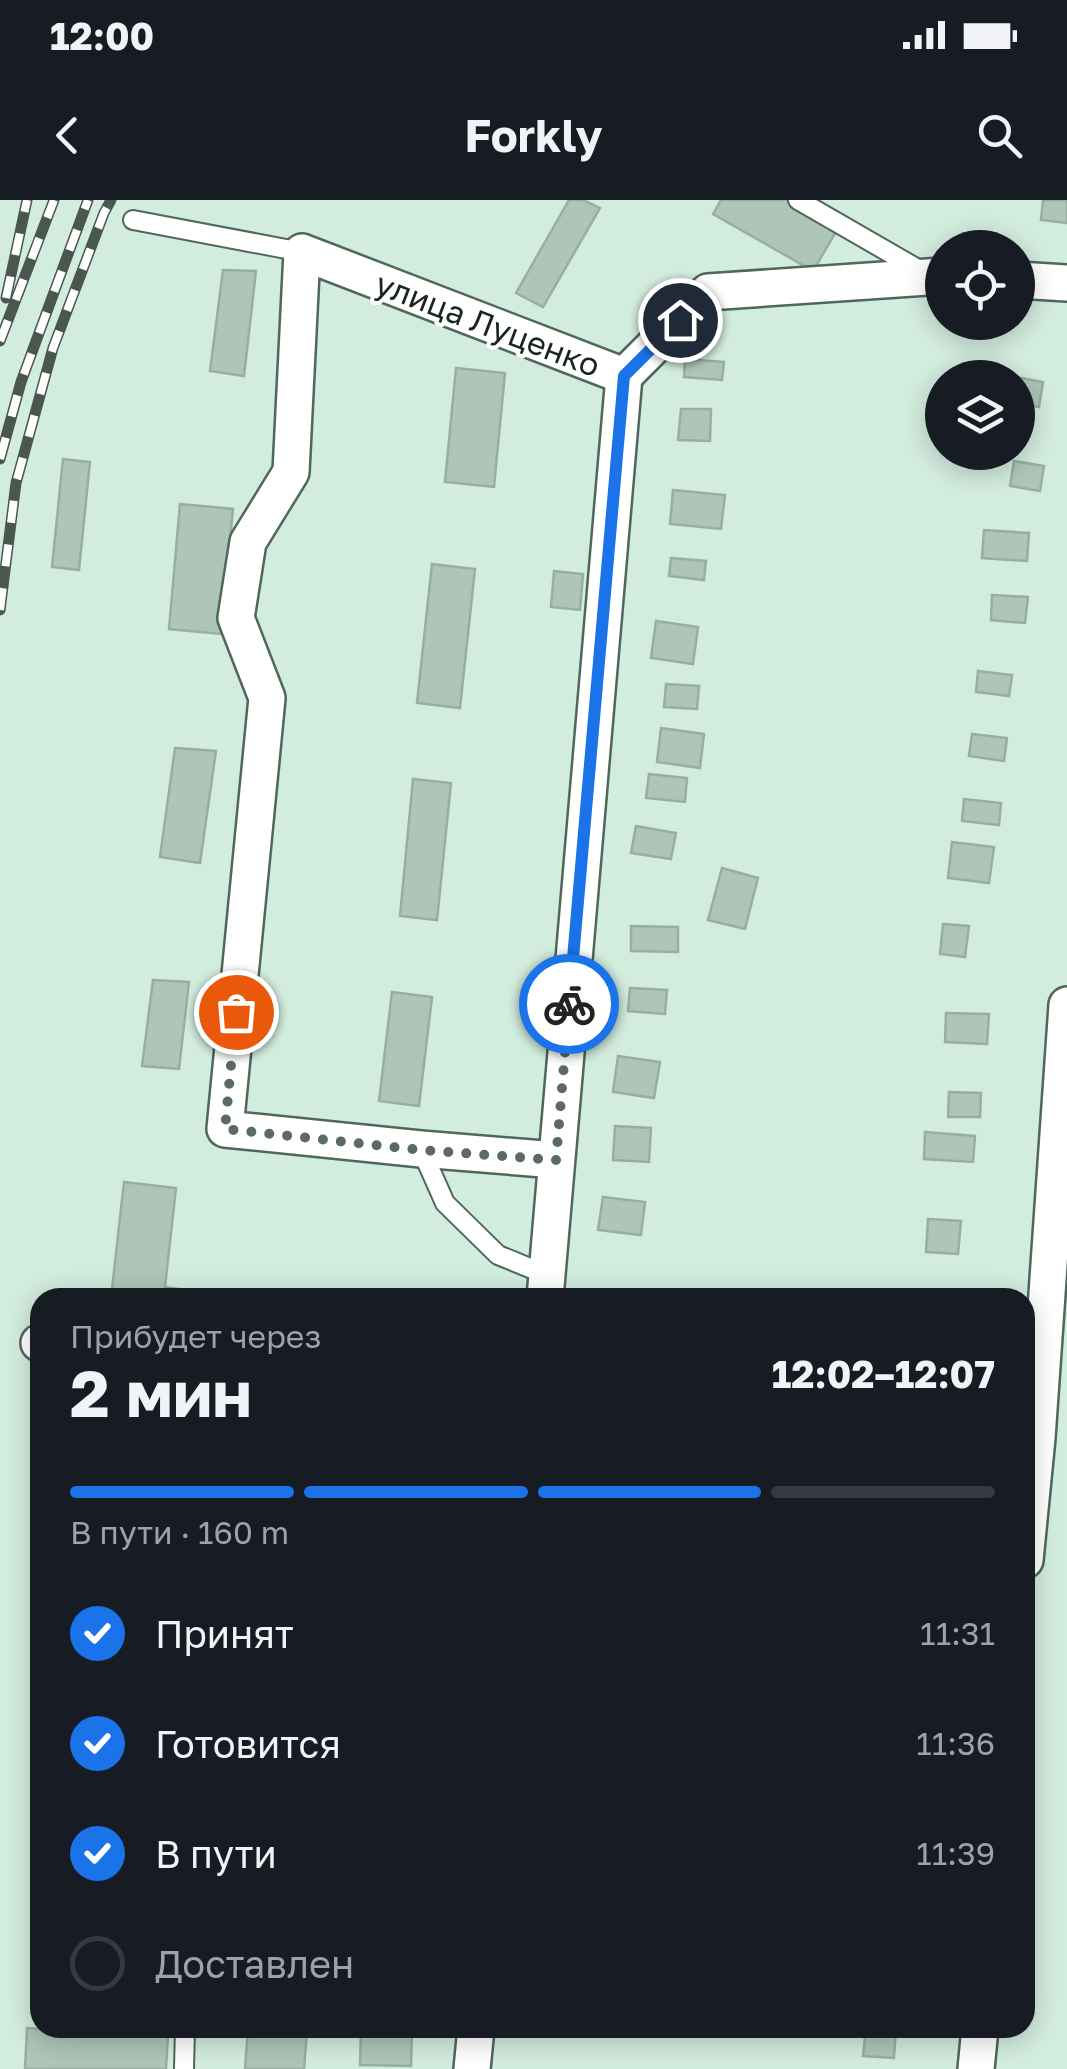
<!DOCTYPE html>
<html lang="ru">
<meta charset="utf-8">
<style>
:root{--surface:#171b24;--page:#20242c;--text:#f1f3f6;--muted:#9ea1a6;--line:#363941;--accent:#1a73e8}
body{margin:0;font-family:"Golos Text",sans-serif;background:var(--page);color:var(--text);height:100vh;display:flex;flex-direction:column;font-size:38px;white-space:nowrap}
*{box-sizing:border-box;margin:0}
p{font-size:32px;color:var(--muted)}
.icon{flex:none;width:55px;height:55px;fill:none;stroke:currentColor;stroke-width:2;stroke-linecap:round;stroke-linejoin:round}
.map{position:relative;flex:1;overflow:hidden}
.drawer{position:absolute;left:30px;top:1088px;width:1005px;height:750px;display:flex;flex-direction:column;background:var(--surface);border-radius:30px;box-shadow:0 5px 25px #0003}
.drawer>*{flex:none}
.controls{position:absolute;left:925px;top:30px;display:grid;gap:20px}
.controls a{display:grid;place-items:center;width:110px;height:110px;border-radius:50%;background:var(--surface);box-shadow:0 5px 25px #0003;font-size:50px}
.pin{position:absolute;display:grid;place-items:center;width:85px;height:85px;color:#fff;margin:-42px;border:5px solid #fff;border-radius:50%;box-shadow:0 2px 10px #0007}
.courier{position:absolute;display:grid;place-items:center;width:100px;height:100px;margin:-50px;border:8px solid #1a73e8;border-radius:50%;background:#fff;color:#222;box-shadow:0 2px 12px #0007}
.headline em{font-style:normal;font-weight:700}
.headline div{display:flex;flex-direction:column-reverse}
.headline{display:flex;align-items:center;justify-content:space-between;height:170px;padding:0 40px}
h1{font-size:65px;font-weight:700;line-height:75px}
.bar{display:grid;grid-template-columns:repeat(4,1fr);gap:15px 10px;align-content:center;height:120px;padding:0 40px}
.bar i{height:12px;border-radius:8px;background:var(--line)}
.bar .current{background:var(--accent)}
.bar p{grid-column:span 4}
ol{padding:0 40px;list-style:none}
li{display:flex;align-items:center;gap:30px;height:110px}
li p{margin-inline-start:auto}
li .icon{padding:10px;border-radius:50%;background:var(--accent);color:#fff;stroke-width:4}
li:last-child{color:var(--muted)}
li i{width:55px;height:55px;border:5px solid var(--line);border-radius:50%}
.status{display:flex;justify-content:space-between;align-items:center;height:70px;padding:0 50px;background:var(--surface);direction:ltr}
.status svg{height:28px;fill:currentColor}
header{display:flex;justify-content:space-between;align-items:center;height:130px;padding:0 40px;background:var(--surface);font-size:45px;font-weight:700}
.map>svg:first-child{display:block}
.building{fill:#adc6b8;stroke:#96afa1;stroke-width:2.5}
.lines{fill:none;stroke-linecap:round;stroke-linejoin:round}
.service-casing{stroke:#50675b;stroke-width:22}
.minor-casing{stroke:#50675b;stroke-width:40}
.service{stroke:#fff;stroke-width:18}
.minor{stroke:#fff;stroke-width:35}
.rail-casing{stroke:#495750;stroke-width:11}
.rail{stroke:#fff;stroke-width:8;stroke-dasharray:22;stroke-linecap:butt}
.done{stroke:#5b6b62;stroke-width:10;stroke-dasharray:0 18}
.route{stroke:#1a73e8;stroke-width:12}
.labels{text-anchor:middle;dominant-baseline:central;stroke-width:8;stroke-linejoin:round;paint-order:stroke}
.street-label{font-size:32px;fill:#1b2520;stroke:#fff}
</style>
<div class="status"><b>12:00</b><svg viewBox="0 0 49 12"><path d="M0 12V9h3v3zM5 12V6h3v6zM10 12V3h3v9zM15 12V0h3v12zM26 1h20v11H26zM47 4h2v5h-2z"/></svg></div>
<header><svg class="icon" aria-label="back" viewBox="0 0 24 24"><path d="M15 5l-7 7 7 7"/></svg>Forkly<svg class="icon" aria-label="search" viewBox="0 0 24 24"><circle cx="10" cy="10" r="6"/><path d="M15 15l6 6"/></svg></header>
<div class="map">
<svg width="1067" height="1869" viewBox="0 0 1067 1869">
<rect width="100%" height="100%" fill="#d2ecde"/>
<!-- building -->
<g class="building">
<polygon points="569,0 583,0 600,8 543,107 516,93"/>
<polygon points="721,0 798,0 840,25 813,71 713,14"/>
<polygon points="1043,0 1067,0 1067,23 1041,20"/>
<polygon points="223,70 256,71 244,176 210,171"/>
<polygon points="685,159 724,162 722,180 684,177"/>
<polygon points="456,168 505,173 494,287 445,282"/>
<polygon points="1010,176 1043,182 1039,207 1018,203 1018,178 1010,178"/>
<polygon points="681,209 711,209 710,241 678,240"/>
<polygon points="63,259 90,262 79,370 52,367"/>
<polygon points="1014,261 1044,266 1040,291 1010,286"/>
<polygon points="673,290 725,295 721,329 670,324"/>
<polygon points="180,304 233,309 221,434 169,429"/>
<polygon points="984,330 1029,333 1027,361 982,358"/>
<polygon points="671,358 706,361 704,380 669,376"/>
<polygon points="432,364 475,369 460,508 417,503"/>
<polygon points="554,371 583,374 580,410 551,407"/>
<polygon points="992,395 1028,397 1025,423 991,420"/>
<polygon points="656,421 698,427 693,464 651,458"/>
<polygon points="978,471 1012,475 1009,496 976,492"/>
<polygon points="666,484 699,486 697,509 664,507"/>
<polygon points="661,528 704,534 700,568 657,562"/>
<polygon points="972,534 1007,538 1004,561 969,556"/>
<polygon points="175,548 216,551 200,663 160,657"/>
<polygon points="649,574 687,578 685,602 646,598"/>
<polygon points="413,579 451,583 437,720 400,716"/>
<polygon points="964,599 1001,603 999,625 962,621"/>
<polygon points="636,626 676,633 671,659 631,653"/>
<polygon points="952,642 994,647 989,683 948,678"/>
<polygon points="722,668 758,678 745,729 708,720"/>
<polygon points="943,724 969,726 965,757 940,754"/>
<polygon points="631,726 678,727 678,752 631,751"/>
<polygon points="153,780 189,782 179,869 142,866"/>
<polygon points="630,788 667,790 665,814 628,811"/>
<polygon points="392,792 432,797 419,906 379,901"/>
<polygon points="946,813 989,814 987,844 945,842"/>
<polygon points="618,856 660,862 654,898 613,892"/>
<polygon points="949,892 981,893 980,917 948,917"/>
<polygon points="615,926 651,928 649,962 613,960"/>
<polygon points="925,932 975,936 973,962 924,959"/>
<polygon points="124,982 176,988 165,1087 186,1090 185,1098 111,1098"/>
<polygon points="603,997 645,1002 641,1035 598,1030"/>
<polygon points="928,1019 961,1021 958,1054 926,1052"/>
<polygon points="27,1828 168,1836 166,1869 25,1869"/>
<polygon points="248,1828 307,1831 304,1869 245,1869"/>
<polygon points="361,1828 412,1828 411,1866 360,1865"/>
<polygon points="866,1828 896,1828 894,1858 863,1856"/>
</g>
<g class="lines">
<!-- service casing -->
<g class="service-casing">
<g id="service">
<polyline points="798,0 923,72"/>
<polyline points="133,20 302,52"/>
<polyline points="421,949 445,1003 498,1055 547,1075"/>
<polyline points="184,1869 185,1828"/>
</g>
</g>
<!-- minor casing -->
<g class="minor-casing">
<g id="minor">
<polyline points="1018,80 1067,83"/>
<polyline points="556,960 421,949 225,929 267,498 236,418 248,342 291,272 302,52 624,176 708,92 942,76"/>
<polyline points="545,1098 624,176"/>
<polyline points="39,1143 40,1143"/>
<polyline points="1025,1360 1037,1238 1067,805"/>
<polyline points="472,1869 476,1828"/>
<polyline points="976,1869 980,1828"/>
</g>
</g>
<!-- service -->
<use href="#service" class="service"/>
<!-- minor -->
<use href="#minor" class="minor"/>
<!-- rail casing -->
<g class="rail-casing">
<g id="rail">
<polyline points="6,98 27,0"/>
<polyline points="0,141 54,0"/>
<polyline points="0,259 21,182 88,0"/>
<polyline points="0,410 16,283 53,148 104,13 111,0"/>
</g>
</g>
<!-- rail -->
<use href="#rail" class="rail"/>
</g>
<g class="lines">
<!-- done -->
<polyline class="done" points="236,812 225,929 421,950 556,960 569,804"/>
<!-- route -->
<polyline class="route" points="569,804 624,176 680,120"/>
</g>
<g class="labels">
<!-- street labels -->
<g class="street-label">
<text transform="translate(488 124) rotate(21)">улица Луценко</text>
</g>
</g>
</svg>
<div class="controls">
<a><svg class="icon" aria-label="locate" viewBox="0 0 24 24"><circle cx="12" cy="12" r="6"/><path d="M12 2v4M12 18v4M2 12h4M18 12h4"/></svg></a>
<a><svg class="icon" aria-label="layers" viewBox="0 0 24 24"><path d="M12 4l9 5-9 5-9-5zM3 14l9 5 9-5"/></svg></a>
</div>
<div class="pin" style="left:236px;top:812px;background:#ea580c"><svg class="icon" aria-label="bag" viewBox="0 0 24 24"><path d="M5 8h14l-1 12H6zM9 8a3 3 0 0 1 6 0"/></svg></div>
<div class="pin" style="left:680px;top:120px;background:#1f2937"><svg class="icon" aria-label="home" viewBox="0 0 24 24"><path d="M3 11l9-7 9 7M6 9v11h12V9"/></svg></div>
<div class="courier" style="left:569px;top:804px"><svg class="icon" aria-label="bike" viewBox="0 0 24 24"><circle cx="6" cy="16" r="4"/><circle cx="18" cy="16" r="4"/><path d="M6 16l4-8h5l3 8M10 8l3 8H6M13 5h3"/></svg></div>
<section class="drawer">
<div class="headline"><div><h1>2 мин</h1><p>Прибудет через</p></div><em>12:02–12:07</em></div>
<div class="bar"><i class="current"></i><i class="current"></i><i class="current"></i><i></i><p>В пути · 160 m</p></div>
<ol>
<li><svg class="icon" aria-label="check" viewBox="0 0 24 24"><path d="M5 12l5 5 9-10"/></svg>Принят<p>11:31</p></li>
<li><svg class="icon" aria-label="check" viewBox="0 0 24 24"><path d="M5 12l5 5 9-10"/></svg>Готовится<p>11:36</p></li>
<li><svg class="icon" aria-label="check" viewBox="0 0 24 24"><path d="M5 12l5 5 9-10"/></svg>В пути<p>11:39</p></li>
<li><i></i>Доставлен</li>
</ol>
</section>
</div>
